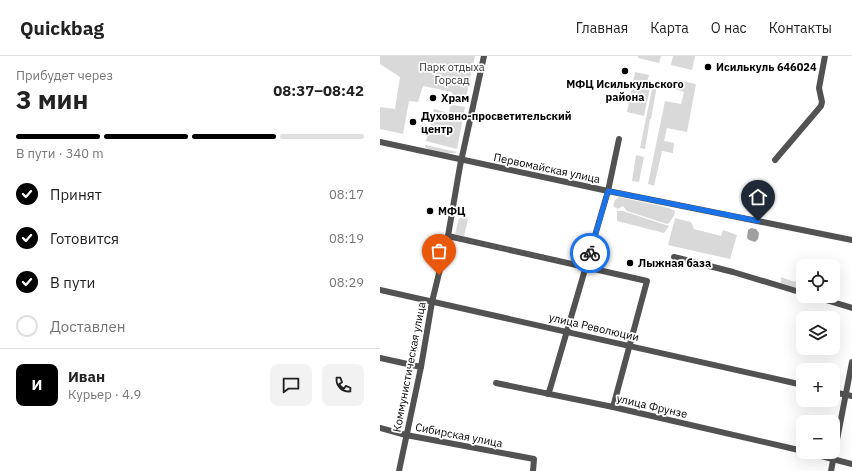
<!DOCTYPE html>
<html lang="ru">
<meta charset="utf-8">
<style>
:root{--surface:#fff;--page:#f2f2f2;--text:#222;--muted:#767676;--line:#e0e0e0;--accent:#000}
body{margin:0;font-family:"IBM Plex Sans",sans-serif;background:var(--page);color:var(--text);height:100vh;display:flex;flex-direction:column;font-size:15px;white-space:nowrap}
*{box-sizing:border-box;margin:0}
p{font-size:13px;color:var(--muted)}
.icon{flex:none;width:22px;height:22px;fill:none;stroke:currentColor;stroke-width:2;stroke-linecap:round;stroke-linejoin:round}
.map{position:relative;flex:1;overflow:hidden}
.side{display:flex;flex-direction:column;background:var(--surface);width:380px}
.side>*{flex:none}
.tools{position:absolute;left:416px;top:203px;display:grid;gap:8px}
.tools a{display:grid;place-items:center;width:44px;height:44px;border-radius:8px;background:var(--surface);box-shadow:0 4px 16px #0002;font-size:20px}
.pin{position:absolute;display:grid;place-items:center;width:34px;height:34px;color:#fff;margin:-41px -17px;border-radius:50% 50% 50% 0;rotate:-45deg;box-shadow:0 0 4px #0007}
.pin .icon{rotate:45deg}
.courier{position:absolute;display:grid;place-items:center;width:40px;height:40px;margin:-20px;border:3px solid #1a73e8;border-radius:50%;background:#fff;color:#222;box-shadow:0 1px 5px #0007}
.headline em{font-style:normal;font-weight:700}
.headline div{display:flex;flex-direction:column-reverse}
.headline{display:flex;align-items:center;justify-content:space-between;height:68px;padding:0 16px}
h1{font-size:26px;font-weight:700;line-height:30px}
.bar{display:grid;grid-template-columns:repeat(4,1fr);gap:6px 4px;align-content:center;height:48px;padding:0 16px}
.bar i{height:5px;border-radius:3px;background:var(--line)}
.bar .selected{background:var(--accent)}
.bar p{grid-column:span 4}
.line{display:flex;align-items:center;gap:10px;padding:0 16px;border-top:1px solid var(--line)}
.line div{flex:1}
.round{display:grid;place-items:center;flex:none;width:42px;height:42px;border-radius:8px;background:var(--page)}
ol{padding:0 16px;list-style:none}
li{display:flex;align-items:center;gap:12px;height:44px}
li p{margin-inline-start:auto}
li .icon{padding:4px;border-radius:50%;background:var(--accent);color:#fff;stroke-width:4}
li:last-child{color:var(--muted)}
li i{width:22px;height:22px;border:2px solid var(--line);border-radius:50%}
header{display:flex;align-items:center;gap:24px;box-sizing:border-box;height:56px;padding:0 20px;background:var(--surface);border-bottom:1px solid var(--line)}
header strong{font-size:19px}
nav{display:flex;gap:22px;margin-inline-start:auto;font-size:14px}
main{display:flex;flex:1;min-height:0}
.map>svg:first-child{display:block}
.green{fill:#d9d9d9}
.water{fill:#a0a0a0}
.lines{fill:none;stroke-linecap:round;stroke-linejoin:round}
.minor{stroke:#525252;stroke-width:6}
.done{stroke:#595959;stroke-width:4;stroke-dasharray:0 7.2}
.route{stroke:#1a73e8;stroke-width:5}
.poi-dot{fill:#000;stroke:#fff;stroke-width:1.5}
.labels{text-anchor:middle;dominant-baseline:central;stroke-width:3.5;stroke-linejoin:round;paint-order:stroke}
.park-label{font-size:11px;fill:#303030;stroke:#fff}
.poi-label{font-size:11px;font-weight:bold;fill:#000;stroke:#fff;text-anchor:start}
.street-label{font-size:11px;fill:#000;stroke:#fff}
</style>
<header>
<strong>Quickbag</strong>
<nav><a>Главная</a><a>Карта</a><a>О нас</a><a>Контакты</a></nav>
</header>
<main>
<section class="side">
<div class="headline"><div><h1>3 мин</h1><p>Прибудет через</p></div><em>08:37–08:42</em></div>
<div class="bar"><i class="selected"></i><i class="selected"></i><i class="selected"></i><i></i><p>В пути · 340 m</p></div>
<ol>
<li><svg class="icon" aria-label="check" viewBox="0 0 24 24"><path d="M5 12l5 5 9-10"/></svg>Принят<p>08:17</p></li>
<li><svg class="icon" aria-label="check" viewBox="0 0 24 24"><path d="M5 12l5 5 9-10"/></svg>Готовится<p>08:19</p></li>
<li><svg class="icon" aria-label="check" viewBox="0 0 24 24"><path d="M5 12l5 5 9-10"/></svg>В пути<p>08:29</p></li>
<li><i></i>Доставлен</li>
</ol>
<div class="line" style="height:72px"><b class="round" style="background:var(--accent);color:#fff">И</b><div><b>Иван</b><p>Курьер · 4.9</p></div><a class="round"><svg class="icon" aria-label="chat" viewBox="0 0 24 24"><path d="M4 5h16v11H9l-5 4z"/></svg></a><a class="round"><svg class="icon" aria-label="phone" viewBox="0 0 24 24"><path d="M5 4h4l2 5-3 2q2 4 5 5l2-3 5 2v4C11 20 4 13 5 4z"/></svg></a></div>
</section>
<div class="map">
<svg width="472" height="415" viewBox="0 0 472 415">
<rect width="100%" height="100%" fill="#fff"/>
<!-- green -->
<g class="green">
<polygon points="0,0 95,0 85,46 73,43 72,36 43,30 38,46 29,45 23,78 0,73 0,51 15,53 20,21 0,8"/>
<polygon points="258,0 281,0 279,7 258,2"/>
<polygon points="293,0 315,0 312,14 291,9"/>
<polygon points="255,16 269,19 267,26 271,27 264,60 247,56"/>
<polygon points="297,24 316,28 307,76 287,72 284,85 294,87 293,97 282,95 274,130 268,128 285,45 301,48 304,36 295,33"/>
<polygon points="273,28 277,29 271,63 270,63 265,93 260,92"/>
<polygon points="73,49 85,51 77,93 46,85 54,53 69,57 70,51"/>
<path d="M45,89L77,96L76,97C68,98 51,97 45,91Z"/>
<polygon points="256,99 264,101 259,126 252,125"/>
<polygon points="239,141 289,152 295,155 294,160 289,167 287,168 247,155 243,150 238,153 233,150 235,144"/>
<polygon points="237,155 243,155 289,170 284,177 237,165"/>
<polygon points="79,162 88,163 84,180 75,178"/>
<polygon points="295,162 311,166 314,173 341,180 343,174 357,179 350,203 288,189"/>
<polygon points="401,221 412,225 423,226 423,234 401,227"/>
</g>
<!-- water -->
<polygon class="water" points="371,172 376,173 379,177 378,183 375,186 369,184 367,182 368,174"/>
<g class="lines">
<!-- minor -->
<g class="minor">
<polyline points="0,86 228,135 472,184"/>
<polyline points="395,104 441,50 442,46 439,32 445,0"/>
<polyline points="68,180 267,225 233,351"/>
<polyline points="294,201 353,216 423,237"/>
<polyline points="0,234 423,329"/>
<polyline points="433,240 472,252"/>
<polyline points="0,302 41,311"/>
<polyline points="116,327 233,351 423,395"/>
<polyline points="453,336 472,340"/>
<polyline points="168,338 170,333 228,135 239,83"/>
<polyline points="0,372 26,379 154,403 153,415"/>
<polyline points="426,396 472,408"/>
<polyline points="19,415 41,311 52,246 68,180 80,110 104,0"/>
<polyline points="451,415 472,306"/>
</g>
</g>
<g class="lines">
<!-- done -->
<polyline class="done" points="59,219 68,180 206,210 210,197"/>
<!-- route -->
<polyline class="route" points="210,197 228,135 378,165"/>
</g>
<!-- markers -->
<g class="poi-dot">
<circle cx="328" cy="11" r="4"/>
<circle cx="245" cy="15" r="4"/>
<circle cx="53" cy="42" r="4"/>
<circle cx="33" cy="66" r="4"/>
<circle cx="50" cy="155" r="4"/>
<circle cx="250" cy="207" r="4"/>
</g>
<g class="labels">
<!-- park labels -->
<g class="park-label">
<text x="72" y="11">Парк отдыха<tspan x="72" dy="13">Горсад</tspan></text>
</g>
<!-- poi labels -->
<g class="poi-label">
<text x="336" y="11">Исилькуль 646024</text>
<text x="245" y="28" text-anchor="middle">МФЦ Исилькульского<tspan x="245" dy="13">района</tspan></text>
<text x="61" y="42">Храм</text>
<text x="41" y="60">Духовно-просветительский<tspan x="41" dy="13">центр</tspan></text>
<text x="58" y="155">МФЦ</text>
<text x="258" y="207">Лыжная база</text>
</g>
<!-- street labels -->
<g class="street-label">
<text transform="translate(167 112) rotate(12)">Первомайская улица</text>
<text transform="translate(214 271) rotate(13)">улица Революции</text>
<text transform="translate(29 311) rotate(-79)">Коммунистическая улица</text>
<text transform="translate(272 350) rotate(13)">улица Фрунзе</text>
<text transform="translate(79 379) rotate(11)">Сибирская улица</text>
</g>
</g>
</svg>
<div class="tools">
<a><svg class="icon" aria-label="locate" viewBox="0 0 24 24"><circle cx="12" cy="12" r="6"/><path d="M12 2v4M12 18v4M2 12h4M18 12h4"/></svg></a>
<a><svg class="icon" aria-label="layers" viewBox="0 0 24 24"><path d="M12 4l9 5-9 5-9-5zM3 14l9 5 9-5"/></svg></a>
<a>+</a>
<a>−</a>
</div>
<div class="pin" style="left:59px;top:219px;background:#ea580c"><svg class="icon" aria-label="bag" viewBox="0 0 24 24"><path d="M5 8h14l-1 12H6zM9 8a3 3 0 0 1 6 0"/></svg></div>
<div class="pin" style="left:378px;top:165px;background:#1f2937"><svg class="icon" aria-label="home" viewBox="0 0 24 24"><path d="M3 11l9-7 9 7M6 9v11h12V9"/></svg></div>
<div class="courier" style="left:210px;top:197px"><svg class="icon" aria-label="bike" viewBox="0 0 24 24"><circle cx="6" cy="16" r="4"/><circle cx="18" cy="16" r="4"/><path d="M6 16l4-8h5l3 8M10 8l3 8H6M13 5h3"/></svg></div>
</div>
</main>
